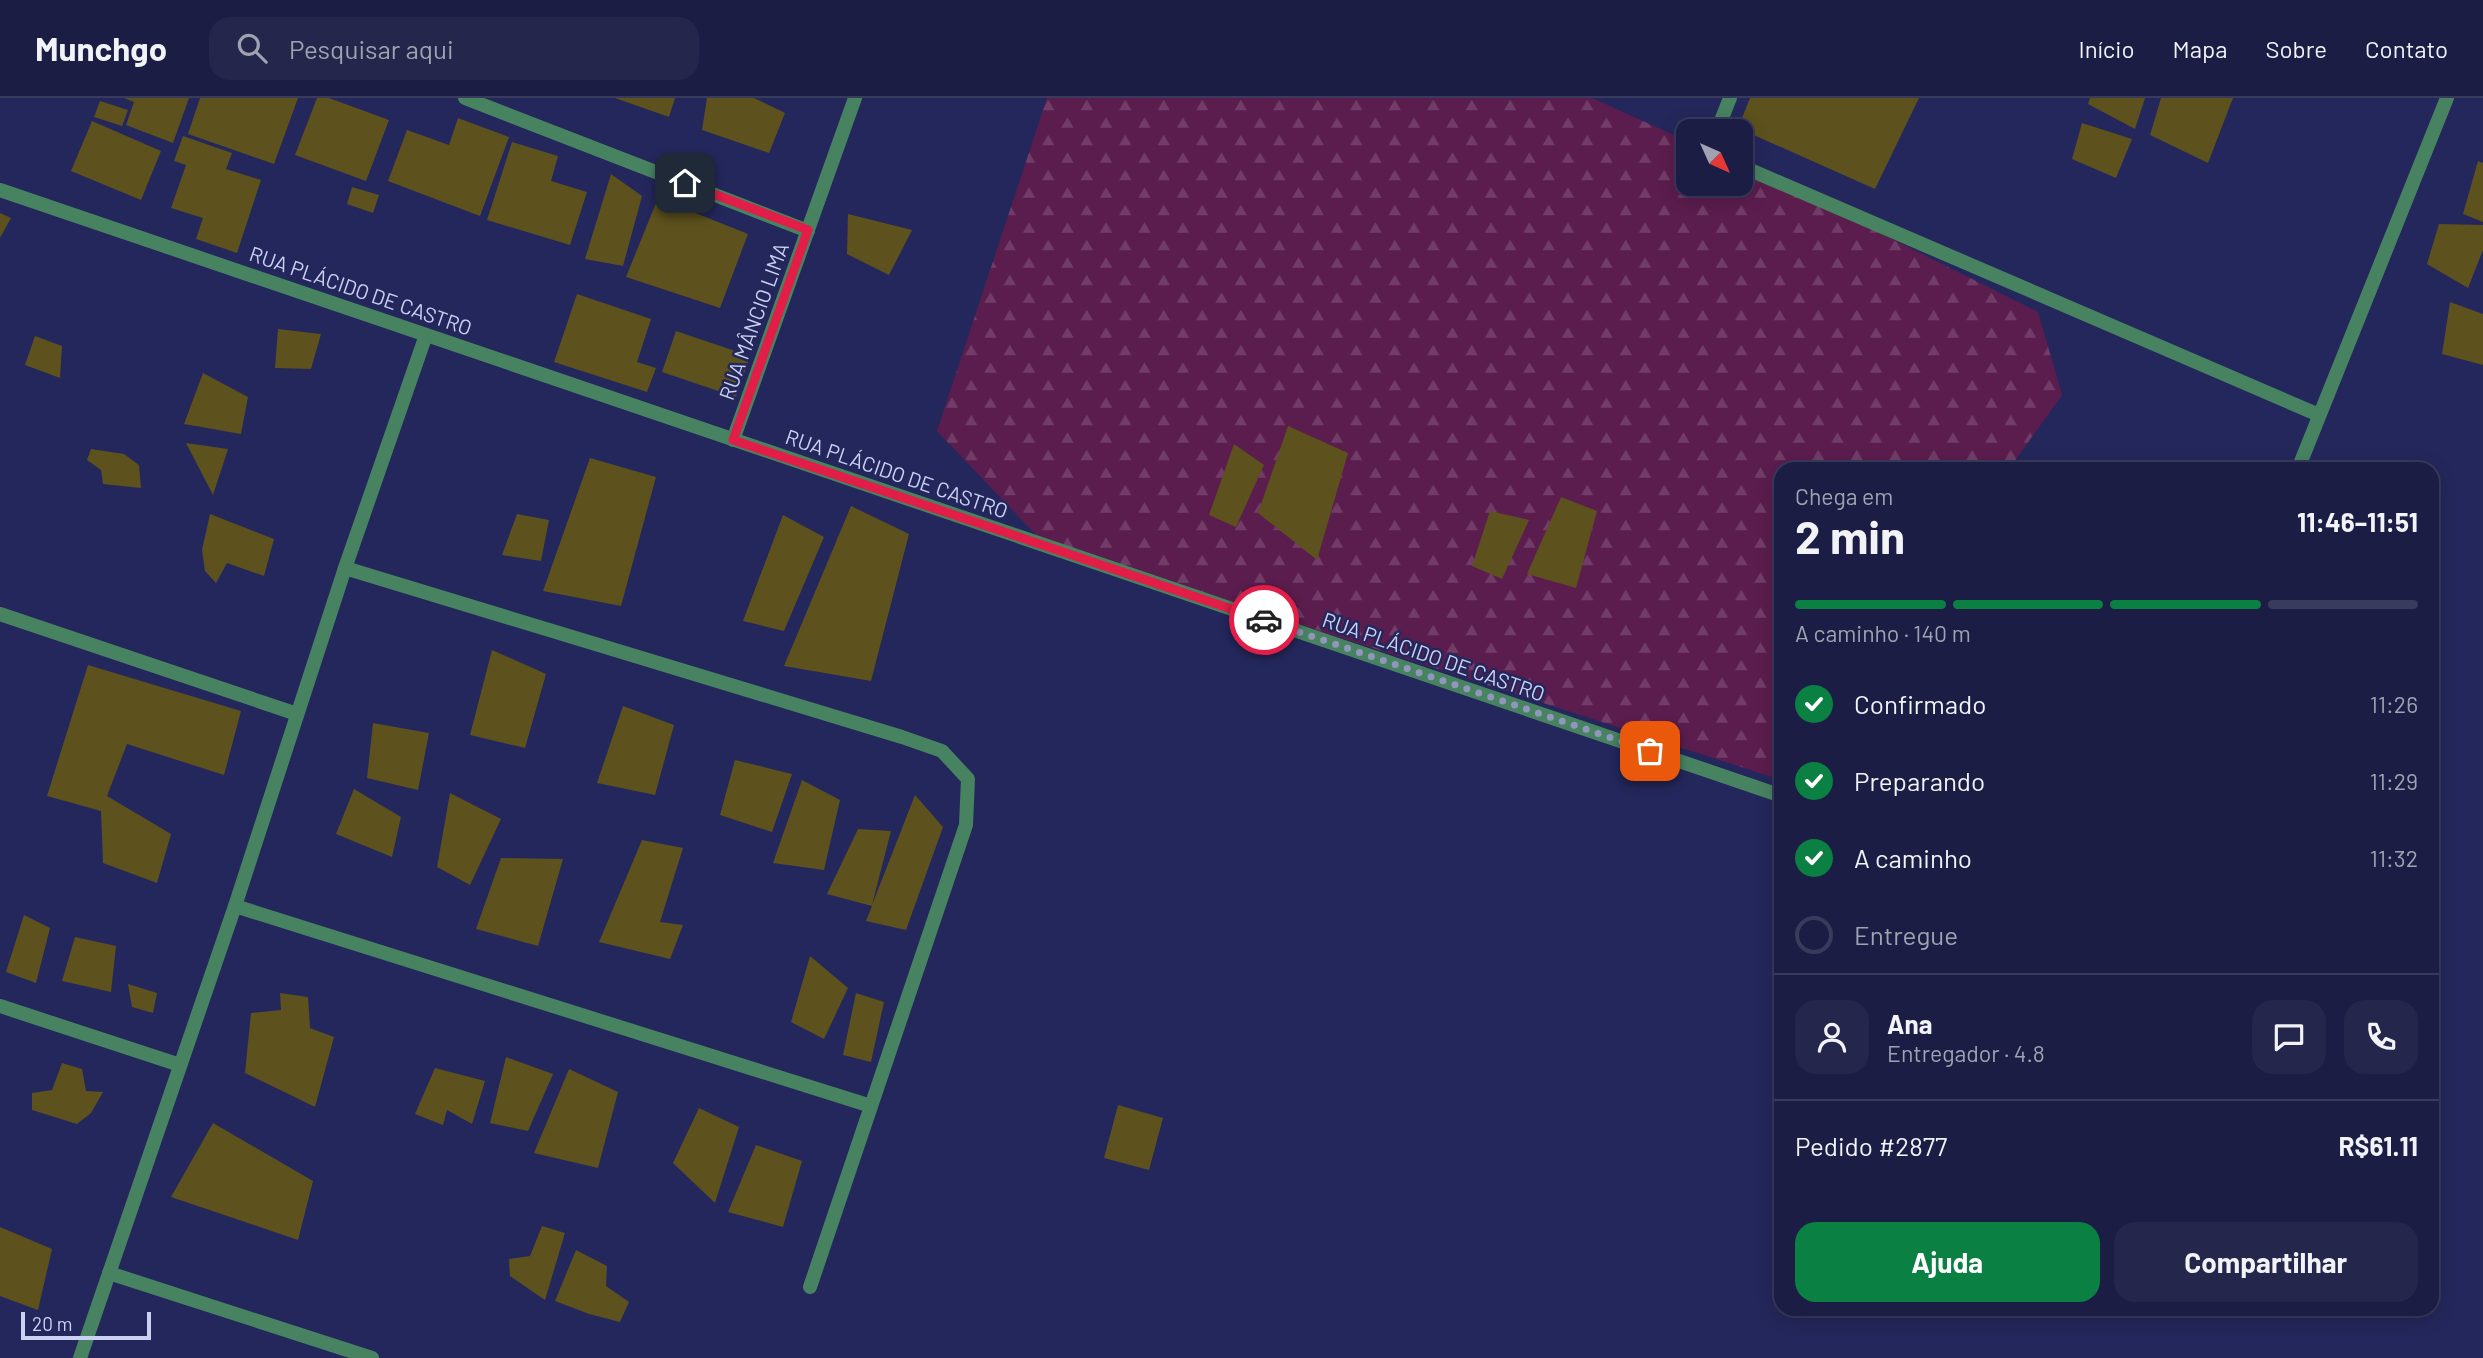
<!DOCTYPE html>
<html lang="pt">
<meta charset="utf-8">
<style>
:root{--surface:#1b1d44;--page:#24264b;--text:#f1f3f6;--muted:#a0a2b2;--line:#393b5d;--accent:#0b8043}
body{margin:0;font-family:Barlow,sans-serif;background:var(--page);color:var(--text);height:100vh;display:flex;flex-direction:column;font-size:26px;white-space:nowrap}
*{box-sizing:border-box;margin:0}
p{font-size:23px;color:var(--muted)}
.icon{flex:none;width:38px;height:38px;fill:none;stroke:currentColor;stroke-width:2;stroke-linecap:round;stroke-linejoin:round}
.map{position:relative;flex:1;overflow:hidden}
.details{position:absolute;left:1774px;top:364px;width:665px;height:854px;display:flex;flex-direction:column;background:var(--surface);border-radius:21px;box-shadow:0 4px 18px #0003,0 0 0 2px var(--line)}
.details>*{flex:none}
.needle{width:46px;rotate:135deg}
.fabs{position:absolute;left:1676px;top:21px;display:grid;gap:14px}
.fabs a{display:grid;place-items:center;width:77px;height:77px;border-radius:14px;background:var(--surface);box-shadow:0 4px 18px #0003,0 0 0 2px var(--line);font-size:35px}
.scale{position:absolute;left:21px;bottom:18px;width:130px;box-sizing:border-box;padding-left:7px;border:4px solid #cbd1f2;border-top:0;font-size:19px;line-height:24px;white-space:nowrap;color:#cbd1f2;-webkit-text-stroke:5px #24275b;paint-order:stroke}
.pin{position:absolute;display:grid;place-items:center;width:60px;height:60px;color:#fff;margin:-30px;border-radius:14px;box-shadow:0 4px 10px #0006}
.courier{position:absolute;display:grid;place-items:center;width:70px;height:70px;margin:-35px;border:5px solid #e11d48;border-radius:50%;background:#fff;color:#222;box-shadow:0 2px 9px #0007}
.headline em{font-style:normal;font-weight:700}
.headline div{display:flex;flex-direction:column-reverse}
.headline{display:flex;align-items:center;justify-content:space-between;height:119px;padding:0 21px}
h1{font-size:46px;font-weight:700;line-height:52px}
.bar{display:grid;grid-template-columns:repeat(4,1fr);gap:10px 7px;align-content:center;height:84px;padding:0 21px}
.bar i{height:9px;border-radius:5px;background:var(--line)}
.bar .selected{background:var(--accent)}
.bar p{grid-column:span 4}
.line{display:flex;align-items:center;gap:18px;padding:0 21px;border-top:2px solid var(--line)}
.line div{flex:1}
.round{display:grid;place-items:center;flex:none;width:74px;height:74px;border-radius:21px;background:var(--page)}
ol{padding:0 21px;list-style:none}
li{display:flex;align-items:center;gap:21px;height:77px}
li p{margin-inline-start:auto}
li .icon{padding:7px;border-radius:50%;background:var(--accent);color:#fff;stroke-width:4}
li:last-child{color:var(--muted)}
li i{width:38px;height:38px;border:4px solid var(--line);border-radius:50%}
.action{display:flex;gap:14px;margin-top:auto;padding:14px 21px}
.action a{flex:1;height:80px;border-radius:21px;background:var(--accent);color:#fff;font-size:28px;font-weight:700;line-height:80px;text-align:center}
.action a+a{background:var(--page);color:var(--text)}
header{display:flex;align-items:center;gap:42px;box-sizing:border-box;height:98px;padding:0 35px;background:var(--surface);border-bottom:2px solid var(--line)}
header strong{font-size:33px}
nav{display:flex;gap:38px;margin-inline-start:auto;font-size:24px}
.search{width:490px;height:63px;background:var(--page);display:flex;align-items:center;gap:18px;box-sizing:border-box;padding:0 24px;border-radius:21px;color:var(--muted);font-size:26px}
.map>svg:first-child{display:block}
.forest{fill:url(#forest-firs)}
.building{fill:#5d511d}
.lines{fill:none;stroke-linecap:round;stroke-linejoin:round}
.minor{stroke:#488361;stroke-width:14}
.done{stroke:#9196bd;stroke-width:7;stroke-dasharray:0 12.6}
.route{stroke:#e11d48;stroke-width:9}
.labels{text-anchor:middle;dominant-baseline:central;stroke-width:5;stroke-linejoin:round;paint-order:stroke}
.street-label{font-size:21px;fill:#cbd1f2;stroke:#24275b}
</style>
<header>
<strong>Munchgo</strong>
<div class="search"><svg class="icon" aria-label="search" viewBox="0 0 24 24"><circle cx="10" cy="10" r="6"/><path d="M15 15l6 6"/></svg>Pesquisar aqui</div>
<nav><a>Início</a><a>Mapa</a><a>Sobre</a><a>Contato</a></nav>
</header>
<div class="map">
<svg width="2483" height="1260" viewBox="0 0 2483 1260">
<defs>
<pattern id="forest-firs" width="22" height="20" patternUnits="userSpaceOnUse" patternTransform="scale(1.75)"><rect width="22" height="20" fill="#5b1d4e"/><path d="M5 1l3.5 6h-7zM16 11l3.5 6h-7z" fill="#713d68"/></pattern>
</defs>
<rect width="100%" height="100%" fill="#24275b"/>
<!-- forest -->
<polygon class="forest" points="1047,0 1592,0 1689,44 1689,86 1741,86 1741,68 1818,104 2038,214 2062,297 2009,371 1782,371 1782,666 1772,679 1042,443 937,333"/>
<!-- building -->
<g class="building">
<polygon points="124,0 189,0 173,45 126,27 134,4"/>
<polygon points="200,0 298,0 274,66 188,36"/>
<polygon points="317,0 329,0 389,22 366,83 295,57"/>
<polygon points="615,0 675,0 669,19"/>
<polygon points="707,0 754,0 785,15 769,55 702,32"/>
<polygon points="1750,0 1919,0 1875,91 1738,30"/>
<polygon points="2090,0 2145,0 2135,31 2088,6"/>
<polygon points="2161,0 2233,0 2208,65 2150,37"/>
<polygon points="100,3 128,12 122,28 94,19"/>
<polygon points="458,20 509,39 480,118 388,83 407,32 449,47"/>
<polygon points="92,23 161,53 141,102 71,73"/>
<polygon points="2082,25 2132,41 2116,80 2072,61"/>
<polygon points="183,38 232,55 226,71 261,82 237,155 196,141 203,120 171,110 186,67 174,63"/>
<polygon points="512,44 558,58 551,83 587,94 570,147 487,122"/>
<polygon points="2478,63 2483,65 2483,124 2463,116"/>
<polygon points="611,76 642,98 623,168 585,161"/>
<polygon points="352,89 379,97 373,115 347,106"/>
<polygon points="658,100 748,136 720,210 626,179"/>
<polygon points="0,115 11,120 0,140"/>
<polygon points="848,116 912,132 889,177 847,156"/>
<polygon points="2439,126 2483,127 2483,152 2468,190 2427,166"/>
<polygon points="577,196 651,221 637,264 656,270 647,294 554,264"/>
<polygon points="2450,204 2483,216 2483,267 2442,256"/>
<polygon points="278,231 321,236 311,271 275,270"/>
<polygon points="676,233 750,258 736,299 662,274"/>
<polygon points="35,238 62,248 60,280 25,267"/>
<polygon points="203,275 248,299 241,336 184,326"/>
<polygon points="1288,328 1348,355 1317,462 1258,415"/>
<polygon points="186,345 228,351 213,397"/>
<polygon points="1234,346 1264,367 1236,429 1209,417"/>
<polygon points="91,351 124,356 139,367 141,390 103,386 101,372 87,362"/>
<polygon points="590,360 656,379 621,508 543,493"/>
<polygon points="1561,399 1597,413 1576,490 1527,476"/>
<polygon points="851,408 909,436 871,583 784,568"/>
<polygon points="1490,413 1529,422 1502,481 1472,468"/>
<polygon points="210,416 274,441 264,478 227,465 216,485 205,473 202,452"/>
<polygon points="517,416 549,422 541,463 502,457"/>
<polygon points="783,417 824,439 784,533 743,523"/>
<polygon points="492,552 546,576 525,650 470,637"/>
<polygon points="88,567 241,613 224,677 127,646 107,698 171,736 157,785 103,765 101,713 47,698"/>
<polygon points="623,608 674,627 655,697 597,685"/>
<polygon points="373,625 429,635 418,692 367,680"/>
<polygon points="735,662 792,676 772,734 720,717"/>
<polygon points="802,682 840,702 824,772 773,765"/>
<polygon points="354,691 401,719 392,759 336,736"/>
<polygon points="450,695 501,721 470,787 437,769"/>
<polygon points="915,697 943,729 906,832 866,823 872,808 827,796 858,731 891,733 872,807"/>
<polygon points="642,742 683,750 660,824 683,827 670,861 599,844"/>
<polygon points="501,760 563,761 538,848 476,831"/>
<polygon points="24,817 50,830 36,885 6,874"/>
<polygon points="75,839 116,848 111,894 62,883"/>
<polygon points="810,858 848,890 824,941 791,924"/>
<polygon points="128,886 157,895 153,915 132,909"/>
<polygon points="280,895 308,899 310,930 334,939 315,1009 245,975 251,915 281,912"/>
<polygon points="856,895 884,904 871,964 843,957"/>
<polygon points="506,959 553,976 528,1033 490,1025"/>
<polygon points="62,965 82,971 86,993 103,994 91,1015 77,1026 32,1012 32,995 52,992"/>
<polygon points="435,970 485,983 472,1026 447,1012 443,1027 415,1016"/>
<polygon points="569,971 618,994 598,1070 534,1055"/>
<polygon points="1118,1007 1163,1020 1149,1072 1104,1060"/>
<polygon points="699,1010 739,1029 715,1105 673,1065"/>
<polygon points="213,1025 313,1083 298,1142 171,1099"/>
<polygon points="756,1047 802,1063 783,1129 728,1114"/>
<polygon points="542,1128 565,1135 545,1202 510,1178 509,1161 530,1158"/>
<polygon points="0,1129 52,1151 38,1212 0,1198"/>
<polygon points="576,1152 607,1168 606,1188 629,1204 620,1224 589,1216 555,1203"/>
</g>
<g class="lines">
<!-- minor -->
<g class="minor">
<polyline points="465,0 808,133"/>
<polyline points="1717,33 1730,0"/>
<polyline points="1741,68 2319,317"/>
<polyline points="0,92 1782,698"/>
<polyline points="733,342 855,0"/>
<polyline points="2298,371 2447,0"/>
<polyline points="345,470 902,639 942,653 968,681 966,727 810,1189"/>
<polyline points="0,516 297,616"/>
<polyline points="235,808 871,1008"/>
<polyline points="0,908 180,967"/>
<polyline points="109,1175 372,1260"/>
<polyline points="80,1260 235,808 345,470 426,237"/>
</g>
</g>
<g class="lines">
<!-- done -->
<polyline class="done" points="1264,522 1650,653"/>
<!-- route -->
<polyline class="route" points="685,85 808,132 733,342 1264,522"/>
</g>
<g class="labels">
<!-- street labels -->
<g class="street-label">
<text transform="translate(361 192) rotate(19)">RUA PLÁCIDO DE CASTRO</text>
<text transform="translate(753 223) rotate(-70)">RUA MÂNCIO LIMA</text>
<text transform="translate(897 375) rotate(19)">RUA PLÁCIDO DE CASTRO</text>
<text transform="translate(1434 558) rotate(19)">RUA PLÁCIDO DE CASTRO</text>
</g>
</g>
</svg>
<div class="fabs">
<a><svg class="needle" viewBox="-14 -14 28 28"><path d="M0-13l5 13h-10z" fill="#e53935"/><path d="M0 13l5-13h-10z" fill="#a0a2b2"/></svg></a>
</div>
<div class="scale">20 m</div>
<div class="pin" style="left:1650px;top:653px;background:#ea580c"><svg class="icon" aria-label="bag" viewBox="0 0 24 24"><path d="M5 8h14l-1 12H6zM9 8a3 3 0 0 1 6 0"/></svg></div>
<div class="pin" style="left:685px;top:85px;background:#1f2937"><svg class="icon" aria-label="home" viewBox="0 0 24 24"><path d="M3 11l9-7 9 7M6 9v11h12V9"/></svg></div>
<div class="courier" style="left:1264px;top:522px"><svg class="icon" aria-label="car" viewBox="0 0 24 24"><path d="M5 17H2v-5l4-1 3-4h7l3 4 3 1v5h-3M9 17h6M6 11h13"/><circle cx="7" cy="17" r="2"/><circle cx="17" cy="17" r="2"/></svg></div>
<section class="details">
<div class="headline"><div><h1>2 min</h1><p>Chega em</p></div><em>11:46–11:51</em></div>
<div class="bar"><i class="selected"></i><i class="selected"></i><i class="selected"></i><i></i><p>A caminho · 140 m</p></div>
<ol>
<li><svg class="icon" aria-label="check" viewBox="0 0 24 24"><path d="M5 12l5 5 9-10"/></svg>Confirmado<p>11:26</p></li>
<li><svg class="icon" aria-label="check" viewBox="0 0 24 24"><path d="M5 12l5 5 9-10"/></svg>Preparando<p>11:29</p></li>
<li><svg class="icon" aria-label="check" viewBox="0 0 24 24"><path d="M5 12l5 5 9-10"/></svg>A caminho<p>11:32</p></li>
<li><i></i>Entregue</li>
</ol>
<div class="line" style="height:126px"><a class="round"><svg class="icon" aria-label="person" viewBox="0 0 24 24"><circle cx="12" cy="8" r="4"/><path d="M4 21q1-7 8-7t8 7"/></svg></a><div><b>Ana</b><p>Entregador · 4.8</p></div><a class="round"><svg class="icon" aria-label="chat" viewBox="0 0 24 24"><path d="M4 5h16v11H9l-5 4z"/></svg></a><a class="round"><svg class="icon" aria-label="phone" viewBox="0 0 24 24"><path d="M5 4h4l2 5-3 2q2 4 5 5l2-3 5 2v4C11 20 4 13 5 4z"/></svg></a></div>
<div class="line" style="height:91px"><div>Pedido #2877</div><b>R$61.11</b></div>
<div class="action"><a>Ajuda</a><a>Compartilhar</a></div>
</section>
</div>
